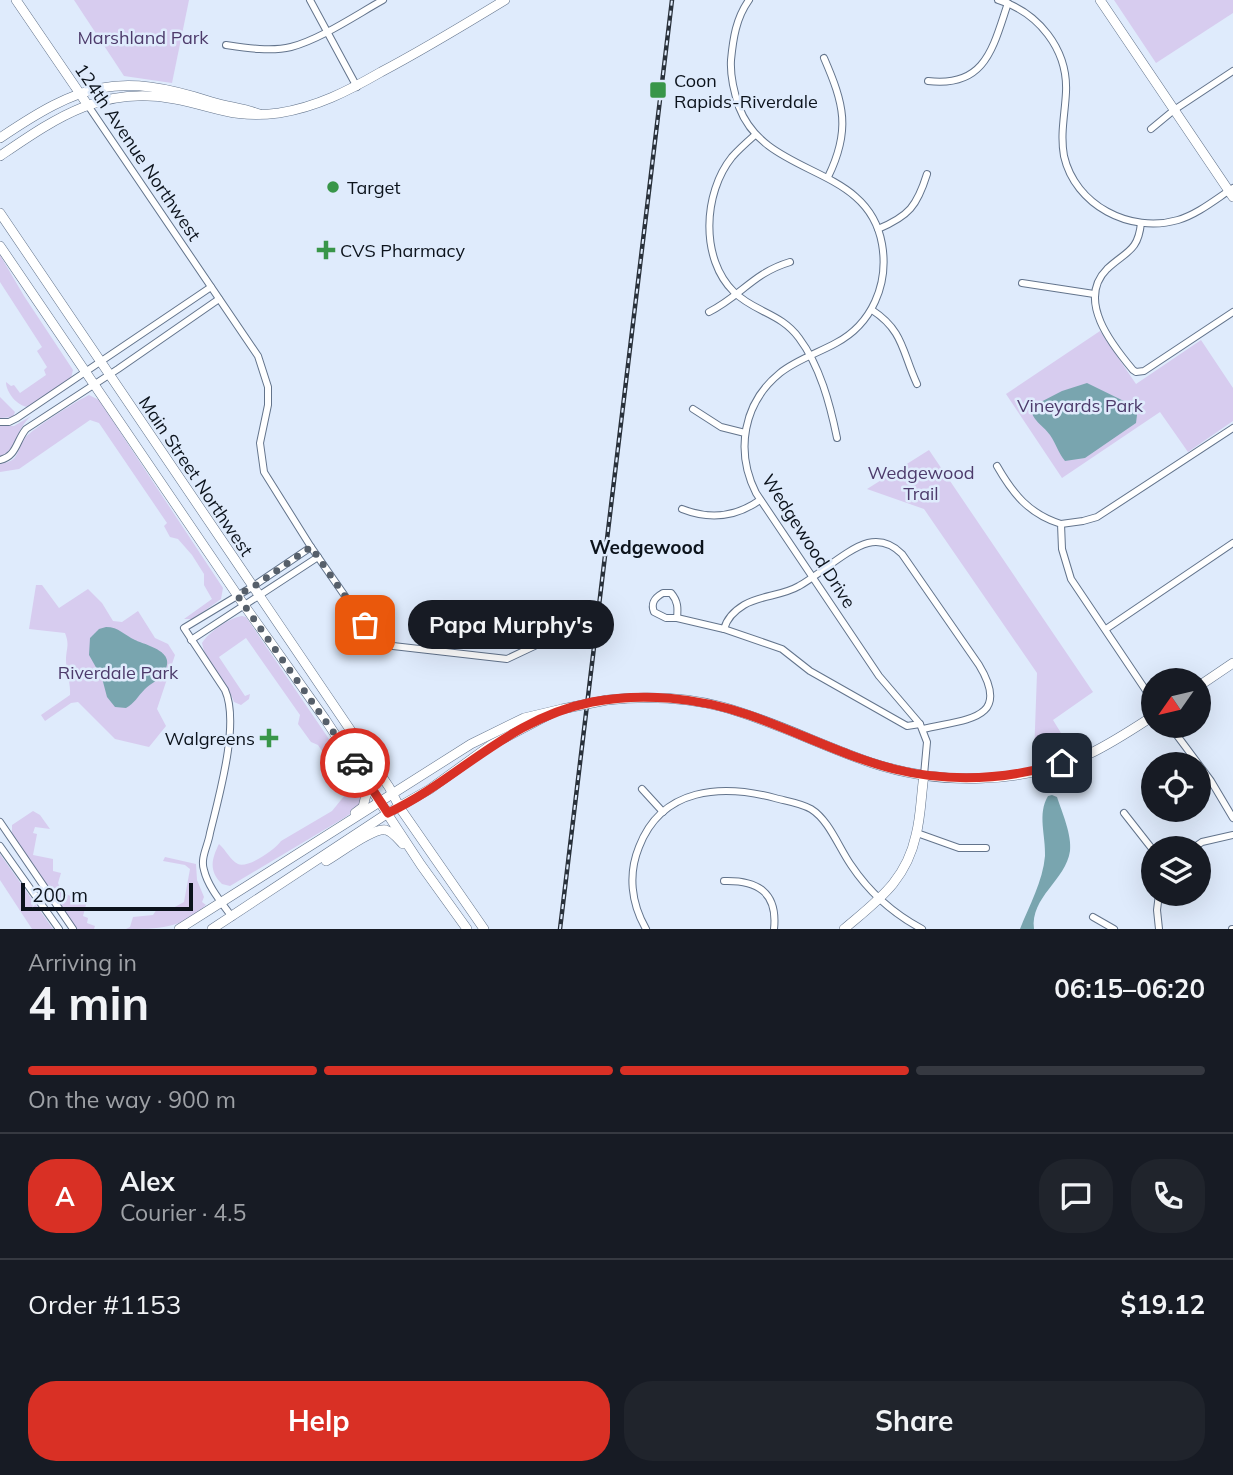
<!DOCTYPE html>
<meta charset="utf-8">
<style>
:root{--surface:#171b24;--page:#20242c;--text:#f1f3f6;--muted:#9ea1a6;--line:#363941;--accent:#d93025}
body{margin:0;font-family:Mulish,sans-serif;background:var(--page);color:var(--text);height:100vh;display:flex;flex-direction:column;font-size:26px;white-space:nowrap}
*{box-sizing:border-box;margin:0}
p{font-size:23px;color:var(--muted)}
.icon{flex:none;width:38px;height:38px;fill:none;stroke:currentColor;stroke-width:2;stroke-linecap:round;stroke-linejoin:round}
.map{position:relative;height:929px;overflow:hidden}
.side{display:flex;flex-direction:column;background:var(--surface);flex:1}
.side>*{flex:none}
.needle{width:46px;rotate:236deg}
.controls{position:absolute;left:1141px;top:668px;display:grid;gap:14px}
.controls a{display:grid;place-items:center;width:70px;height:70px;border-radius:50%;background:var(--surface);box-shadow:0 7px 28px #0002;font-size:35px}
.scale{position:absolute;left:21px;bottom:18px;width:172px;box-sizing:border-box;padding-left:7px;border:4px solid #0c131c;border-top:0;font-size:19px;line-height:24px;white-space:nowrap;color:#0c131c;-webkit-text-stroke:5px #dfebfc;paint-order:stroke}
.pin{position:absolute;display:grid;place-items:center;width:60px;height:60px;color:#fff;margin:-30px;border-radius:14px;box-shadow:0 4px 10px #0006}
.courier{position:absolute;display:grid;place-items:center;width:70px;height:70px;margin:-35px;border:5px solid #d93025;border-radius:50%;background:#fff;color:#222;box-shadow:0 2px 9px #0007}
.bubble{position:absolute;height:49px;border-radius:24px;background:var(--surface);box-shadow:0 7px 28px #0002;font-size:23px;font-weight:700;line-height:49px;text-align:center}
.head em{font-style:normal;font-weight:700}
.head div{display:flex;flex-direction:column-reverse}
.head{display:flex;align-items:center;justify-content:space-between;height:119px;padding:0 28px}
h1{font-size:46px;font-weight:700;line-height:52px}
.bar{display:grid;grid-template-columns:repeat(4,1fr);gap:10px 7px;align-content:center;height:84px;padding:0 28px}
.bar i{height:9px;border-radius:5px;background:var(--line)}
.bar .selected{background:var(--accent)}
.bar p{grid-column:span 4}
.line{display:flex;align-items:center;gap:18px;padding:0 28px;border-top:2px solid var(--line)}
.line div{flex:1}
.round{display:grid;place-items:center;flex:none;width:74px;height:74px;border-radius:28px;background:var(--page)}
.action{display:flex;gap:14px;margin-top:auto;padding:14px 28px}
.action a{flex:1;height:80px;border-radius:28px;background:var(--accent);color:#fff;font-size:28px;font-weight:700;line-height:80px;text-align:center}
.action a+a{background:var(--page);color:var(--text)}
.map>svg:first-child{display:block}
.green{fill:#d7ccef}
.water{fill:#79a5af}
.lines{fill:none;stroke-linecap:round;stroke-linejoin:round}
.street-casing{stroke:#63748c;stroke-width:8}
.secondary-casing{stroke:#63748c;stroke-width:10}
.street{stroke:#fff;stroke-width:6}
.secondary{stroke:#fff;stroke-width:9}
.rail-casing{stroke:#29313b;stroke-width:4.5}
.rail{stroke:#dfebfc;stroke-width:2;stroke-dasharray:5;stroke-linecap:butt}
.secondary-bridge-casing{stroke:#63748c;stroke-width:10;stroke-linecap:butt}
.secondary-bridge{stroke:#fff;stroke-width:9}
.done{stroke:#565f6a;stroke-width:7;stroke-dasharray:0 12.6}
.route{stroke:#d93025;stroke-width:9}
.poi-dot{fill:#389649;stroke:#dfebfc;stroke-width:2.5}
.labels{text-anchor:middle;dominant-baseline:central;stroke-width:5;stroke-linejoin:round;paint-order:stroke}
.park-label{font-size:18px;fill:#4d3b6b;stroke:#dfebfc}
.poi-label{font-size:18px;fill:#0c131c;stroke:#dfebfc;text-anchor:start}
.street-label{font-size:18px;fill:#0c131c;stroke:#dfebfc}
.neighbourhood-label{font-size:19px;font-weight:bold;fill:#0c131c;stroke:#dfebfc}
</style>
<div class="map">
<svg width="1233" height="929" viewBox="0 0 1233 929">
<rect width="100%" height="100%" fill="#dfebfc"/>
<!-- green -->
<g class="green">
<polygon points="74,0 189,0 172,83 124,76"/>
<polygon points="1114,0 1233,0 1233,13 1156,63"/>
<path d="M0,255L24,296L73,370L71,378L28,407C17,406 6,392 6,382L11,386L14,385L20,393L46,375L44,370L47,367L37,351L42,347L0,282Z"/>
<polygon points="1100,331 1136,384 1201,340 1233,388 1233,421 1188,452 1160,412 1062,478 1006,394"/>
<path d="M89,395L99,400L223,588L221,599L193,619H184L212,599L204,585V574L192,555L178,539L170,537L164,526L167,523L99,423L90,420L19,469L0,472V464C21,461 15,451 25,438C32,429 78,400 89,395Z"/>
<polygon points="0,397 15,412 13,417 0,418"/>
<path d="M31,416C16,429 16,451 0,457V426H14Z"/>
<polygon points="929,450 1093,692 1053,720 1069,746 1052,753 1034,756 1037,673 924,509 867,489"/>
<path d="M36,585H42L59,608L88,589L102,603L113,621L122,622L138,611L155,638L168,644L175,655L157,709L166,726L149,747L115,739L78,702L71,703L45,721L41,715L70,695C71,683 66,673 66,661C66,648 70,646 65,633L29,629Z"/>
<path d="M242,616L246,617L350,770L363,799L357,809L344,818L230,886L222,884C209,871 211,860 219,844C226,850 230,860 238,864C247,869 276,849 281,841L332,811L345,795L335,779L336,772L318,745L311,742L298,724L300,715L246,638L219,657L245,696L250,694L249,699L241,705L234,702C227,680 206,665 202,643C209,632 229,618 242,616Z"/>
<polygon points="33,811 40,815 50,829 35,827 33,833 37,834 33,855 53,859 53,871 61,873 58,883 60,888 68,895 83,901 86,896 88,897 83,916 88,918 87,923 95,926 94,929 76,929 12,835 12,825"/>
<polygon points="0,854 53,929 32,929 0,880"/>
<path d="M165,857L196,864L197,880L204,897L202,902L206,905C181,929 158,929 126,929L130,927L133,917L153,915L157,909L173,908L184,902L190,869L185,865L163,861Z"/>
</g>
<!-- water -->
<g class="water">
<path d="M1087,383L1134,406L1137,415L1136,423L1085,458L1065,461C1058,452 1056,444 1050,435C1043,425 1031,420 1031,407L1062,391Z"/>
<path d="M106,627C119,627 124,635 135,640C148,646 180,652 162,675C157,681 150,684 145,689C138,696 134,704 126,708L115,707L107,697L102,678L89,655L90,638L99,629Z"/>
<path d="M1052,795L1057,797C1062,812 1072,835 1070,851C1066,880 1030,897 1034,929H1020C1029,906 1043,881 1045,856C1046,836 1037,814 1048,796Z"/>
</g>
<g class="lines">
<!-- street casing -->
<g class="street-casing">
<g id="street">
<polyline points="310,0 357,87"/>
<path d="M749,0C736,18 733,39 731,60C730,76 734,92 739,107C766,179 868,163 882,244C889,284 872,324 836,343C818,353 796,360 780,373C743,403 735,451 756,493L879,676L920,724L927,742L924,775"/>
<path d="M998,0C1038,12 1068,49 1066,92C1065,114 1060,134 1064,156C1075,205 1130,234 1178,220C1198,214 1216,199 1233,188"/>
<path d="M226,45C246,48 271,52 291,47C321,39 356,15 383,0"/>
<path d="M824,58C844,104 851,130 828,177"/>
<path d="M928,81C986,88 993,47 1008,3"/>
<polyline points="87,104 258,356 268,387 268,405 260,443 264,472 311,547 370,632 382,642 393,646 507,659 543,642"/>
<polyline points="1151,129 1174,110 1233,71"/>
<path d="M755,135C747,142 739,149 732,157C703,193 700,259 734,292C754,312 781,313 799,338C820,366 830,404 837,438"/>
<path d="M1141,223C1138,252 1126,251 1107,269C1076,300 1112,345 1133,370L1136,372L1144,371L1233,312"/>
<path d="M878,229C909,216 917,206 927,174"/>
<polyline points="1022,283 1094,294"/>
<path d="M872,310C904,331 902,352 917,384"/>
<path d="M709,312C741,296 753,273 790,262"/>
<polyline points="693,409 721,427 745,433"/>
<polyline points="0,422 9,422 17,418 211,287"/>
<path d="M0,460C17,456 16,441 26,429L118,369L219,299"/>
<path d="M997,466C1013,494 1029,514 1061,524L1062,549L1071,579L1153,701"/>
<path d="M682,509C710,520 736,517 760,500"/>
<polyline points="1061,524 1083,521 1097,517 1233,428"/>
<path d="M663,593H671C678,601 678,608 677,618H666L654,612C650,602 656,597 663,593Z"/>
<polyline points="677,618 724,629 782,649 810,671 907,726 920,724"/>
<path d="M724,629C727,618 734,611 744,605C761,595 782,596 799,586C819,575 848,548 868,543C881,540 893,545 902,554L979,665C1013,721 964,719 923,729"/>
<polyline points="1106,629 1233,543"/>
<polyline points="191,640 318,557"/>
<polyline points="1170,726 1211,781 1233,818"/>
<polyline points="642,789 663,812"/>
<polyline points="1124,813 1153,850"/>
<polyline points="0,822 73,929"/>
<polyline points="917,833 959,848 986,848"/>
<polyline points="0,846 59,929"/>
<polyline points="1192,849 1202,842 1233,835"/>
<path d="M724,881C757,880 778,892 774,929"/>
<path d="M232,917C222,903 208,887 204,870C200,858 208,846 210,833C219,796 240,723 225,690L184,628L252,587L311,547"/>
<polyline points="1093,917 1114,929"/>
<path d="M646,929C631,903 628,874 639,847C662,787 722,784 775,798C786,801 801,803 811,809C829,820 839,848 851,865C869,892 894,914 922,929"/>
<polyline points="1159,929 1157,910 1159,894"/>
<polyline points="1232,929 1233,929"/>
</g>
</g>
<!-- secondary casing -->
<g class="secondary-casing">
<g id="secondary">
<polyline points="16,0 87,104"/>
<polyline points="1100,0 1233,197"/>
<path d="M0,138C80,84 117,71 212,102C228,107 244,108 259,114"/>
<path d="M0,156C56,118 102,85 175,99C217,107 233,119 279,113C317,107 348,91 381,72C423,50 464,25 505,0"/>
<polyline points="0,213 389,787 400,808 484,929"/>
<polyline points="0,246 244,605 325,719 421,865 467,929"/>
<polyline points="1199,686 1233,663"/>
<path d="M607,700C646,696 685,697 723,707C774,721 822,746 872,763C942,786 1022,784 1089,754C1112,743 1133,729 1153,716"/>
<polyline points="346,760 366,795 363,807 355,813"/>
<path d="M326,861C339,854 373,827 386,830C393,832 398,839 403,844"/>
<polyline points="179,929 471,744 524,718 562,709"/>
<polyline points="212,929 388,813 430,789 491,745 550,714"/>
<path d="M844,929C878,900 906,881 916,835C921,816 921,795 924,775"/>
</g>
</g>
<!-- street -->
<use href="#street" class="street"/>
<!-- secondary -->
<use href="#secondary" class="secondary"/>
<!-- rail casing -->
<g class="rail-casing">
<polyline id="rail" points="560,929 672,0"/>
</g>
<!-- rail -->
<use href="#rail" class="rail"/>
<!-- secondary-bridge casing -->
<g class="secondary-bridge-casing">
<polyline id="secondary-bridge" points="562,709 607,700"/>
</g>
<!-- secondary-bridge -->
<use href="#secondary-bridge" class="secondary-bridge"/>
</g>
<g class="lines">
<!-- done -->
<polyline class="done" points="355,763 237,595 253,587 311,547 365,625"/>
<!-- route -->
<path class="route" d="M355,763L388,813C460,779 507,719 592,702C643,692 700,698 749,715C798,732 844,756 894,769C951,783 1006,780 1062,763"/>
</g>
<!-- markers -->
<g class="poi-dot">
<rect x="649" y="81" width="18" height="18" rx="3.5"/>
<circle cx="333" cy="187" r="7"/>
<path d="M322.5 239.5h7v7h7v7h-7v7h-7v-7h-7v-7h7z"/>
<path d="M265.5 727.5h7v7h7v7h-7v7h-7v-7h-7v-7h7z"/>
</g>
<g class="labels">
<!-- park labels -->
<g class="park-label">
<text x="143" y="37">Marshland Park</text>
<text x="1080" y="405">Vineyards Park</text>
<text x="921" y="472">Wedgewood<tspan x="921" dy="21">Trail</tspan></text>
<text x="118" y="672">Riverdale Park</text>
</g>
<!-- poi labels -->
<g class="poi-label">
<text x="674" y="80">Coon<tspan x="674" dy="21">Rapids-Riverdale</tspan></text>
<text x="347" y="187">Target</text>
<text x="340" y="250">CVS Pharmacy</text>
<text x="255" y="738" text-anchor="end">Walgreens</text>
</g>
<!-- street labels -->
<g class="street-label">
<text transform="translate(138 152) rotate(56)">124th Avenue Northwest</text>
<text transform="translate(196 476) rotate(56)">Main Street Northwest</text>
<text transform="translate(809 541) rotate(57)">Wedgewood Drive</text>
</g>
<!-- neighbourhood labels -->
<g class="neighbourhood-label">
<text x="647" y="547">Wedgewood</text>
</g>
</g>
</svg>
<div class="controls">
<a><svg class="needle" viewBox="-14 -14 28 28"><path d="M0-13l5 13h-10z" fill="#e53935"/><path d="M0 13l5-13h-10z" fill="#9ea1a6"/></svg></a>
<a><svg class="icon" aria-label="locate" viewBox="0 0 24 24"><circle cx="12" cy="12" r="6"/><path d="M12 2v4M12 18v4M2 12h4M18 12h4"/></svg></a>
<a><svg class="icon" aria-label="layers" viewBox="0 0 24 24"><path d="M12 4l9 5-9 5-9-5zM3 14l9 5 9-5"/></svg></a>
</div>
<div class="scale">200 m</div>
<div class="pin" style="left:365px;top:625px;background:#ea580c"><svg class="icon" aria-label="bag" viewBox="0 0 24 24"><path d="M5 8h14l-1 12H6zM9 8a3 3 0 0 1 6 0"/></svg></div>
<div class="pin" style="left:1062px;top:763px;background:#1f2937"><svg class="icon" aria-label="home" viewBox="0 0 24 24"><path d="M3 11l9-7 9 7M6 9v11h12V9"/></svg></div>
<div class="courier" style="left:355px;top:763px"><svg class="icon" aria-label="car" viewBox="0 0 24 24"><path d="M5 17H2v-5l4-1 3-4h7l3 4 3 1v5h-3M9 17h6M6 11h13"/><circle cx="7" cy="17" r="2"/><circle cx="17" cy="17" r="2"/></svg></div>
<div class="bubble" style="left:408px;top:600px;width:206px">Papa Murphy's</div>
</div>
<section class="side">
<div class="head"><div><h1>4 min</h1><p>Arriving in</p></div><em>06:15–06:20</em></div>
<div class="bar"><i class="selected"></i><i class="selected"></i><i class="selected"></i><i></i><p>On the way · 900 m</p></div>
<div class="line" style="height:126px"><b class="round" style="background:var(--accent);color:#fff">A</b><div><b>Alex</b><p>Courier · 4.5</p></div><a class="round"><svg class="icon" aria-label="chat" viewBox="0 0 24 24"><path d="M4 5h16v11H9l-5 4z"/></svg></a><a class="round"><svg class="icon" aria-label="phone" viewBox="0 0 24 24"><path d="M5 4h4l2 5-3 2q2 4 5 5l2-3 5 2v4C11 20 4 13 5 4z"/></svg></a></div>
<div class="line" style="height:91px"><div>Order #1153</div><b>$19.12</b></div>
<div class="action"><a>Help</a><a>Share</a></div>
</section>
